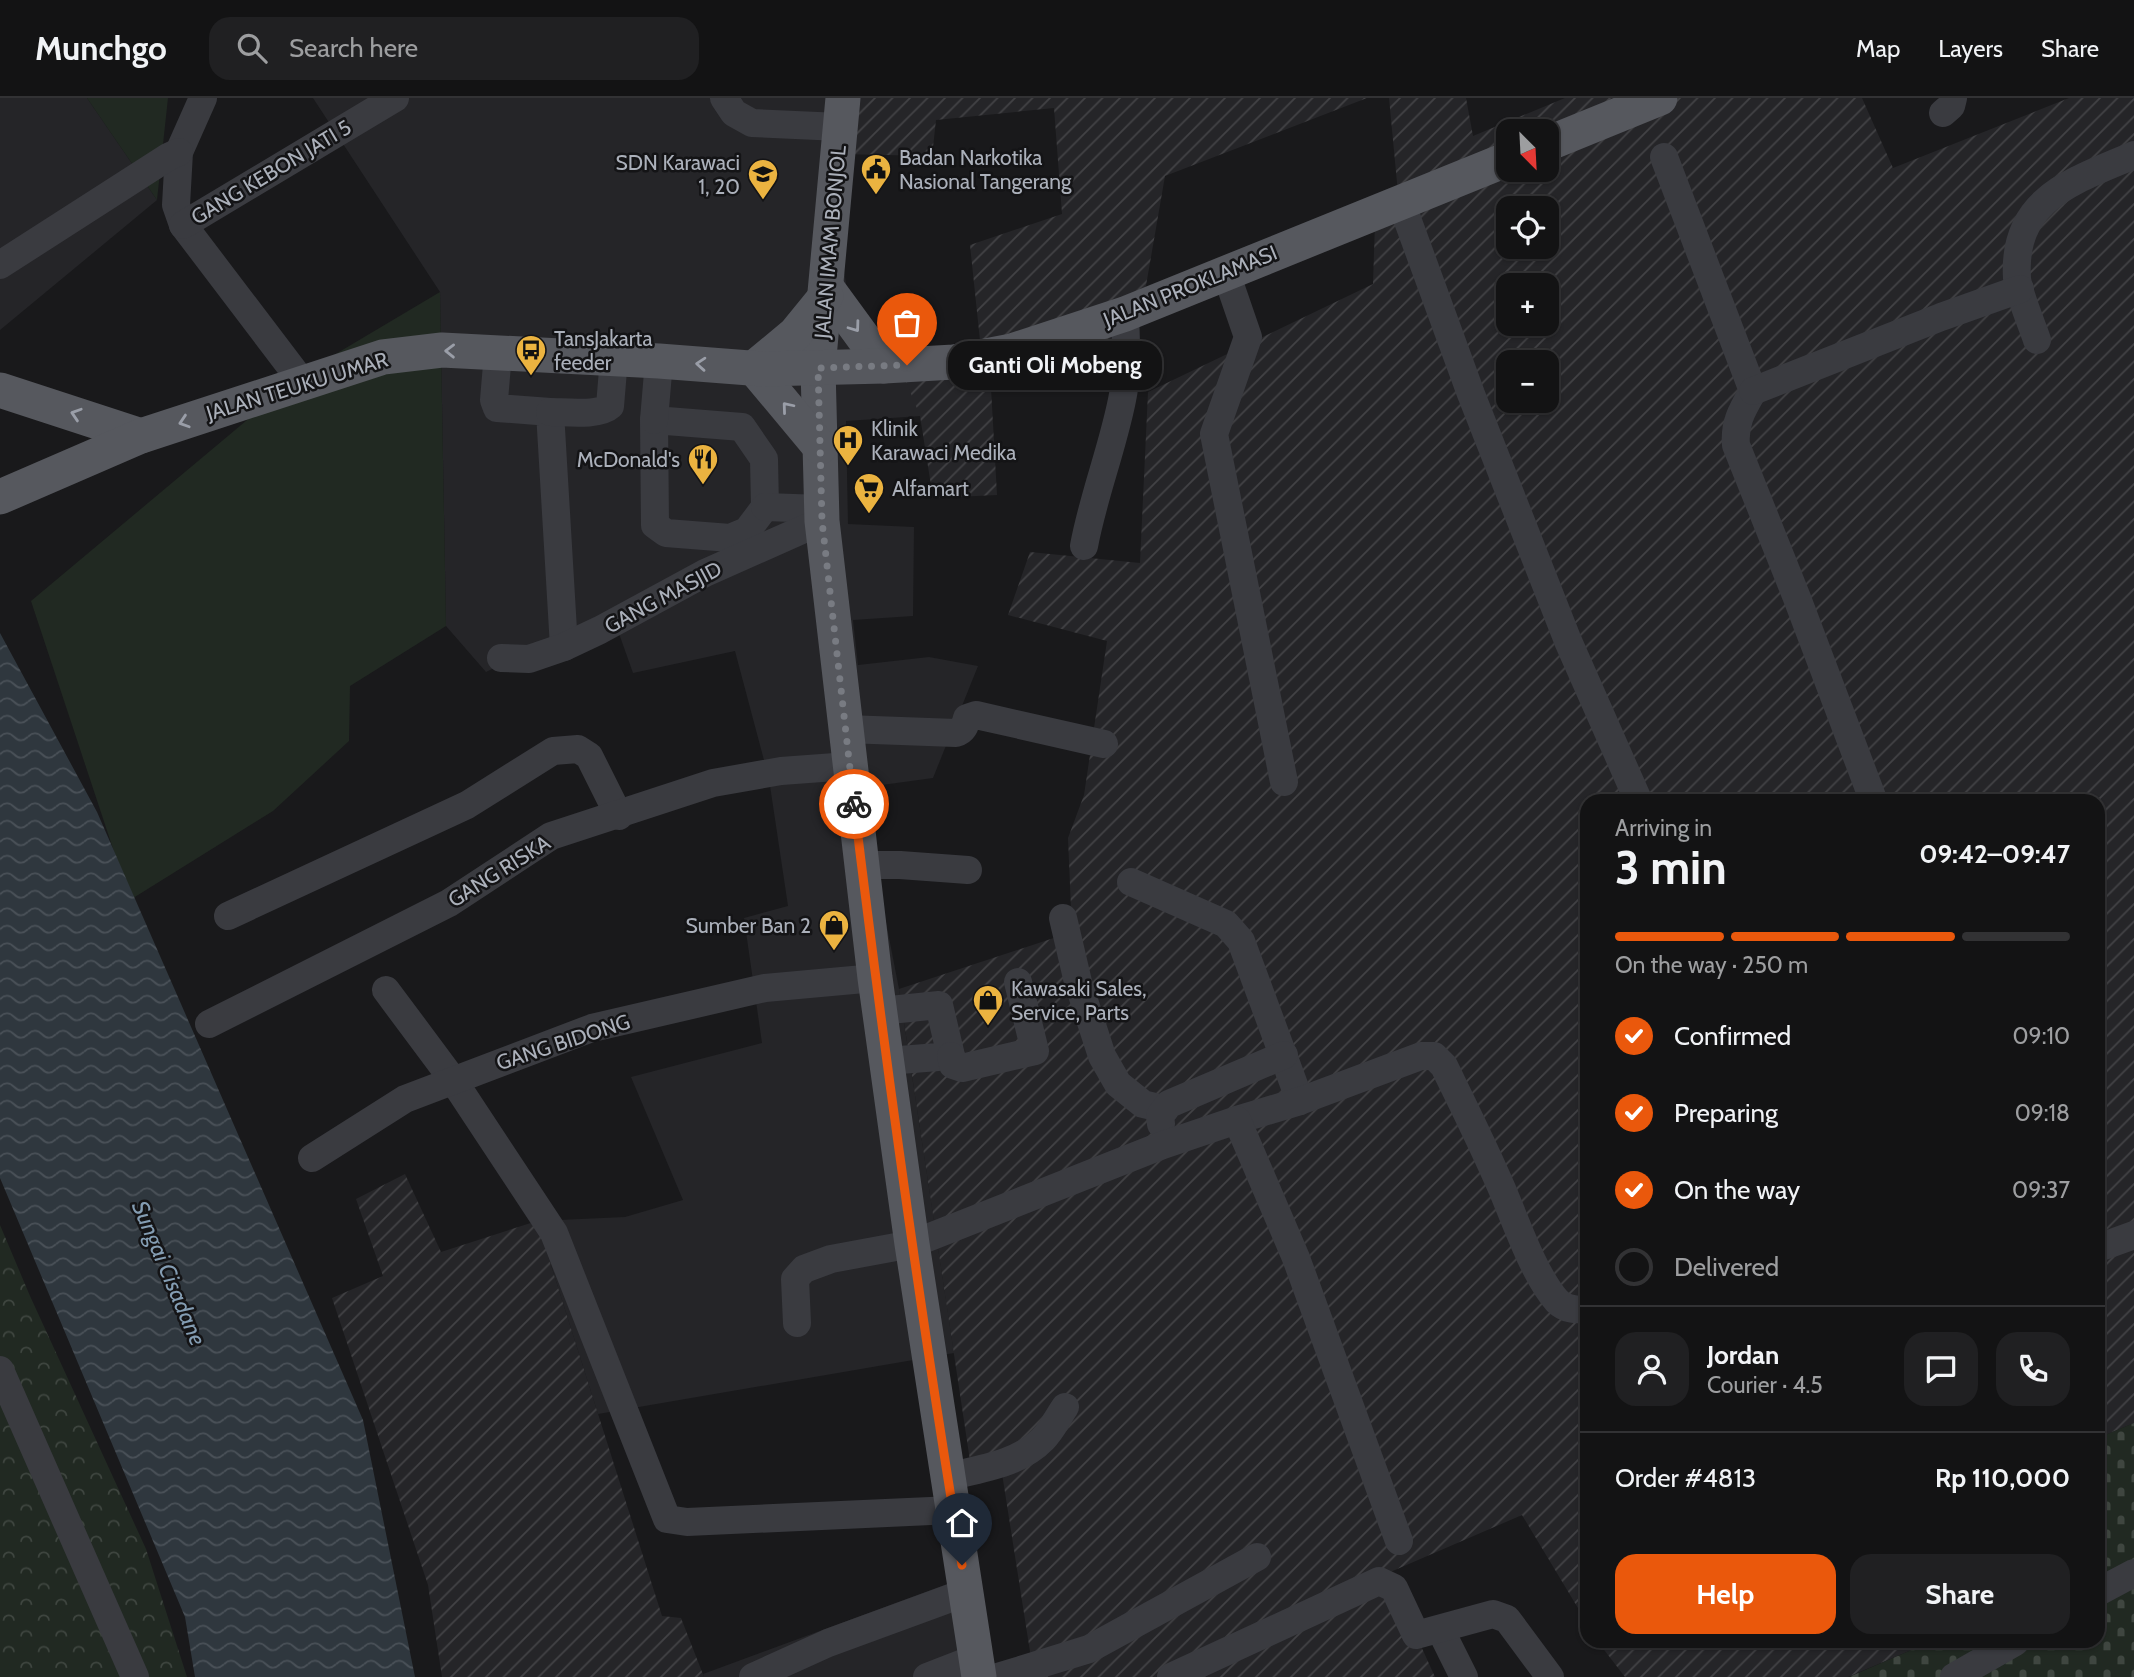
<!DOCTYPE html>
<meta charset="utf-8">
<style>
:root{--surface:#131314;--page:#202022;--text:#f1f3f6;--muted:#9d9ea0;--line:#323234;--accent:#ea580c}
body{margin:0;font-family:Cabin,sans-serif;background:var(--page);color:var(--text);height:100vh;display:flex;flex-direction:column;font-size:26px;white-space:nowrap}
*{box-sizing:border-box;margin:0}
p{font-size:23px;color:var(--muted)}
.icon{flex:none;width:38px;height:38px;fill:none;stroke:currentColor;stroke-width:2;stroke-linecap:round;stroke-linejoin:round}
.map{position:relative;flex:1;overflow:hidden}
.panel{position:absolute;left:1580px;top:696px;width:525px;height:854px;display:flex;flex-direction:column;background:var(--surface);border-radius:21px;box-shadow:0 2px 5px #0004,0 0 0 2px var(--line)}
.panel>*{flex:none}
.needle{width:46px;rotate:156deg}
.buttons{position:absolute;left:1496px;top:21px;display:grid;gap:14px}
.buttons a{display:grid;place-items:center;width:63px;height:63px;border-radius:14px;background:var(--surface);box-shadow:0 2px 5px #0004,0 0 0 2px var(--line);font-size:35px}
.pin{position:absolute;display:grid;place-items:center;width:60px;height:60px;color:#fff;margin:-72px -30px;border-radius:50% 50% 50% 0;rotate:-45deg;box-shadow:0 0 7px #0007}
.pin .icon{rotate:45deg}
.courier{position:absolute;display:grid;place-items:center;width:70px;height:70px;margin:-35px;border:5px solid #ea580c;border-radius:50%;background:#fff;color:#222;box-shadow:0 2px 9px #0007}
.bubble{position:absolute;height:49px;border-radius:21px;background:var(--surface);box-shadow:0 2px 5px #0004,0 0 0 2px var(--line);font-size:23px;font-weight:700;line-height:49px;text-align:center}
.overview em{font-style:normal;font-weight:700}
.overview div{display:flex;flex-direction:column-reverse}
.overview{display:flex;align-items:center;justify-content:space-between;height:119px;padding:0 35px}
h1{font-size:46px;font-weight:700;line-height:52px}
.bar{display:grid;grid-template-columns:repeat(4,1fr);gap:10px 7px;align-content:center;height:84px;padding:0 35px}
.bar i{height:9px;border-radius:5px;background:var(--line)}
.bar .selected{background:var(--accent)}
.bar p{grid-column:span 4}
.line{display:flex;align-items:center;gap:18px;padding:0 35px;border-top:2px solid var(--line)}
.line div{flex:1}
.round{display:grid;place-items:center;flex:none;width:74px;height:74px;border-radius:21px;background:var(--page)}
ol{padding:0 35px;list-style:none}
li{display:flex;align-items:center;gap:21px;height:77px}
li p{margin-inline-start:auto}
li .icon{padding:7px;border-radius:50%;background:var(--accent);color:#fff;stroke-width:4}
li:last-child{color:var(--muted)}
li i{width:38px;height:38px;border:4px solid var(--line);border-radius:50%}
.cta{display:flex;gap:14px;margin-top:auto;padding:14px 35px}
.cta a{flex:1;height:80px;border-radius:21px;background:var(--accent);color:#fff;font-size:28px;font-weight:700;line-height:80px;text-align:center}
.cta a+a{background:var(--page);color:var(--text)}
header{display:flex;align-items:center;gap:42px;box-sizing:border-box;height:98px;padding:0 35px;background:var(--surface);border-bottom:2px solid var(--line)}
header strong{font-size:33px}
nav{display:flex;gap:38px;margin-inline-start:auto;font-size:24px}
.search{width:490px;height:63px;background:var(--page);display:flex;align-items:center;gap:18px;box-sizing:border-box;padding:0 24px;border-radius:21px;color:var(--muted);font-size:26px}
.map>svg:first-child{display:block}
.built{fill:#252528}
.industrial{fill:url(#industrial-furrows);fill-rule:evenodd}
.grass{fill:#212922}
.forest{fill:url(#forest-crowns)}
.cemetery{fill:url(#cemetery-stones)}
.water{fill:url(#water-waves)}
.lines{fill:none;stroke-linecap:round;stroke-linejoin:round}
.minor{stroke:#3a3b40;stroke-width:28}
.major{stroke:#56585e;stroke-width:35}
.oneway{stroke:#9a9ea8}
.done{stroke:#787b82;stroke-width:7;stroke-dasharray:0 12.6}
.route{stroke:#ea580c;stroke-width:9}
.labels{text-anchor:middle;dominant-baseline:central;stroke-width:5;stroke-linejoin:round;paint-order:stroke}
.poi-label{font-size:21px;fill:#abb0ba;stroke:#141416;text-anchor:start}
.street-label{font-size:21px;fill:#abb0ba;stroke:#141416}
.water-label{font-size:23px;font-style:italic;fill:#849db3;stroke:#141416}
</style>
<header>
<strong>Munchgo</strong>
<div class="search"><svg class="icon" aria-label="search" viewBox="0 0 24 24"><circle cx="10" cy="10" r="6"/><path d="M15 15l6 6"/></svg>Search here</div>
<nav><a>Map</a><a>Layers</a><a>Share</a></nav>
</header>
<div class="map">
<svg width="2134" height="1579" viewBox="0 0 2134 1579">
<defs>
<pattern id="industrial-furrows" width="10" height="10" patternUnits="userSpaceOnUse" patternTransform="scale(1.75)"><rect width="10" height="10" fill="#252528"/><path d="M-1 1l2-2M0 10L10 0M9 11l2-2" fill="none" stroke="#424245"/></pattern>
<pattern id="forest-crowns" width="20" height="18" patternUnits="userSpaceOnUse" patternTransform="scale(1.75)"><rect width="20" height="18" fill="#212922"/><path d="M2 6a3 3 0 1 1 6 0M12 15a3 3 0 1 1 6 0" fill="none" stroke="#3f4640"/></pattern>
<pattern id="cemetery-stones" width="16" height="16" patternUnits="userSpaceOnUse" patternTransform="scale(1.75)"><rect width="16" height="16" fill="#212922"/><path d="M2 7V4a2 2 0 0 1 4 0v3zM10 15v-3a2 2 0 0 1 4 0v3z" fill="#3f4640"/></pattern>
<pattern id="water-waves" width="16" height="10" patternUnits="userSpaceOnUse" patternTransform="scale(1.75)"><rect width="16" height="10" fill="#2f373e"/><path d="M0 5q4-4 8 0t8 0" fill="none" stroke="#4a5158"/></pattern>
</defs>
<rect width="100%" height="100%" fill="#19191b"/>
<!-- built -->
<g class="built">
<polygon points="0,0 87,0 157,102 0,232"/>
<polygon points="313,0 833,0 839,139 850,212 892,249 921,318 846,323 848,426 914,429 913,518 853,522 858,567 929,559 978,568 933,680 860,690 899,891 954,1255 598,1316 537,1123 625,1119 683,1102 631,979 762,945 744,820 788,808 769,681 735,553 633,575 611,513 486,574 446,528 440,194"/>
<polygon points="977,1475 995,1579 704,1579 703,1576"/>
</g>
<!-- industrial -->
<g class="industrial">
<polygon points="833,0 1367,0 1165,78 1143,205 1109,247 991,290 997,397 933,400 920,318 892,249 981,252 970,147 1062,116 1054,10 936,22 932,58 840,56"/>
<path d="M1389,0H1466L1473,38L1565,0H1862L1893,70L2069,0H2134V1325L2098,1340V704H1587V1525L1522,1417L1388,1475L1435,1579H1034L1001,1369L972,1376L899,891L1072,834L1068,740L1084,697L1107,543L1008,517L1030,454L1140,465L1148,294L1373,186L1375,125L1400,116ZM1508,33H1547V72H1508ZM1508,110H1547V149H1508ZM1508,187H1547V226H1508ZM1508,264H1547V303H1508Z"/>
<polygon points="405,1076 441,1154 537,1123 662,1518 681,1520 704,1579 442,1579 428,1487 332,1200 383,1178 356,1101"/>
<polygon points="1598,1544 1930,1544 1848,1579 1625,1579"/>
</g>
<!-- grass -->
<g class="grass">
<polygon points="87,0 168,0 157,102"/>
<polygon points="440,194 446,528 350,588 349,643 273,713 130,802 31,503 302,276"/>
</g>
<!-- forest -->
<polygon class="forest" points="0,1127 30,1198 146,1451 187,1579 0,1579"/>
<!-- cemetery -->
<polygon class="cemetery" points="2134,1325 2134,1579 1849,1579 1930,1544 2098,1544 2098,1340"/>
<!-- water -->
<polygon class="water" points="0,535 97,714 363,1322 415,1579 195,1579 185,1519 0,1080"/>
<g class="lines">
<!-- minor -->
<g class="minor">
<polyline points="203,0 179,54 176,107 183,127 303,285"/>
<polyline points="724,0 734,15 752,25 840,29"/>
<polyline points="1943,15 1951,8 1953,0"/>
<path d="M1664,59L1753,293C1742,312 1734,325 1736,347L1797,500L1874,704"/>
<polyline points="1401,104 1471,296 1568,543 1639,704"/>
<polyline points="183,127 395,0"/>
<polyline points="0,167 168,59 179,54"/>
<polyline points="1226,175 1248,239 1214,336 1284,684"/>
<path d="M2037,242C2032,227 2018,194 2017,180C2012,100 2074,83 2134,57"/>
<polyline points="498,255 494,302 497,310 550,314 564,549"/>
<polyline points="1753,293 1941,219 2020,191"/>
<path d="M550,314C566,314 599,318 610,308L614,260"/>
<polygon points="654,322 742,329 764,361 765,409 747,433 730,440 666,435 655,427"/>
<polyline points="654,322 659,263"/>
<polyline points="765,409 822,411"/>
<path d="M1084,448C1093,399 1112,352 1122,302C1128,274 1126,245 1125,216"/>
<polyline points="501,560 529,561 564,549 600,532 705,475 822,423"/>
<path d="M846,631L956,635C964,633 965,627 967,620L976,617L1104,646"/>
<polyline points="861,767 900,767 968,772"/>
<polyline points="1131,784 1226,826 1241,843 1300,1003"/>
<polyline points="228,818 467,707 553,653 578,651 589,658 619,718"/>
<polyline points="1063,820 1078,884 1102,958 1118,986 1143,1006 1164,1011"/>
<polyline points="386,892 453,982 554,1135 667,1421 687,1424 953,1412"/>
<polyline points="880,913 939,907 951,958 887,963"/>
<polyline points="209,926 449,805 551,738 713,685 781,673 849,668"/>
<polyline points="951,958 953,967 962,970 1035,953 1018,884"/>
<path d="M1237,1022L1300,1003L1421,958H1434L1444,968C1464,1009 1484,1049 1502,1091C1516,1124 1534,1177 1557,1203C1565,1211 1577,1213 1587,1210"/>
<polyline points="1161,1026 1160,1018 1169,1006 1284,957"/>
<polyline points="312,1060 405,1001 592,930 765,890 875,880"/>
<polyline points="2098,1150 2134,1137"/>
<polyline points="797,1225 795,1181 804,1171 831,1161 912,1146 1163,1047 1237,1022 1296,1160 1399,1443"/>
<polyline points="0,1272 135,1579"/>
<path d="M947,1379C980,1371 1019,1366 1043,1341C1052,1332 1058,1319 1065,1309"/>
<polyline points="2098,1494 2134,1475"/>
<polyline points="1440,1531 1464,1579"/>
<polyline points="753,1579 828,1545 967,1494"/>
<polyline points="927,1579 976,1560"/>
<polyline points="998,1579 1089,1551 1257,1459"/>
<polyline points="1171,1579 1379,1483 1394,1490 1416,1537 1493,1516 1507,1521 1550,1579"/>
<polyline points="1954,1579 2015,1544"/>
</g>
<!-- major -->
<g class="major">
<polyline points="843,0 818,270 822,423 875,880 912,1146 979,1579"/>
<polyline points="1547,46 1660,0"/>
<polyline points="827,190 884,268"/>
<polyline points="0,292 141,338"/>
<polyline points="820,349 754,270 795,236 826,198"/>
<polyline points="0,399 141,338 383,259 442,252 659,263 763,271 884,268 954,264 1012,253 1125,216 1508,61"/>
</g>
</g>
<!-- one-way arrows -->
<defs><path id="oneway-chevron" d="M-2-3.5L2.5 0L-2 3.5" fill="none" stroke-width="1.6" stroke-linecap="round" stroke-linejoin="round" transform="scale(1.75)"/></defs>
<g class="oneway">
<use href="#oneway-chevron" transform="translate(855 229) rotate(54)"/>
<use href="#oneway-chevron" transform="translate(450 253) rotate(-179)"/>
<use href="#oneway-chevron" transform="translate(701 266) rotate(-176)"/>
<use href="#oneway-chevron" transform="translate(787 309) rotate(-130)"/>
<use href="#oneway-chevron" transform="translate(76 316) rotate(-162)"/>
<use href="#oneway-chevron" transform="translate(184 324) rotate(162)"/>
</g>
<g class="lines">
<!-- done -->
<polyline class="done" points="854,706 822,423 818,270 907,267"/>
<!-- route -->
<path class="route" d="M854,706C885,960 920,1214 962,1467"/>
</g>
<!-- icons -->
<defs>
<g id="civic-pin" transform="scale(1.575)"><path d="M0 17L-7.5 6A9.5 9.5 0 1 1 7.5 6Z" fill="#ebb340" stroke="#141416"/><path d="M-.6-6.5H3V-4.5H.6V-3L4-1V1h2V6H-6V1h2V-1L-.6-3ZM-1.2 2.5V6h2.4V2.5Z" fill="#111"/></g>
<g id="school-pin" transform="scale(1.575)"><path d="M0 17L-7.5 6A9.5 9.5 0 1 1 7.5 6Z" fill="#ebb340" stroke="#141416"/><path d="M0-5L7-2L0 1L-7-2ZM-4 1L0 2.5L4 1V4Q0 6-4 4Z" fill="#111"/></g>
<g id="bus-pin" transform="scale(1.575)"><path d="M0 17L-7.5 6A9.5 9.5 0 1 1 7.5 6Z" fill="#ebb340" stroke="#141416"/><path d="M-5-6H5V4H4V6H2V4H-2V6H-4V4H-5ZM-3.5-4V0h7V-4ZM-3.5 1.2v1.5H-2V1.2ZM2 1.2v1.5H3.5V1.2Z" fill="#111"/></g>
<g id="hospital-pin" transform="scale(1.575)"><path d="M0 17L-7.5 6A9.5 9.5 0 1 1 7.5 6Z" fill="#ebb340" stroke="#141416"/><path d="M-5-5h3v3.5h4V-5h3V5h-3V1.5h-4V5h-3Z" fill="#111"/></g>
<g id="restaurant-pin" transform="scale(1.575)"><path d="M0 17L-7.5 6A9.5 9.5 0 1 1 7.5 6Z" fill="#ebb340" stroke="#141416"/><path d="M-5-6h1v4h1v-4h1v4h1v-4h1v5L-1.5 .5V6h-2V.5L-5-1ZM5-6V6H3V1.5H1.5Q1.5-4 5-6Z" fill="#111"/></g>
<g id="supermarket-pin" transform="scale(1.575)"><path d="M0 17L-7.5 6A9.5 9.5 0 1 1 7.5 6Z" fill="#ebb340" stroke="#141416"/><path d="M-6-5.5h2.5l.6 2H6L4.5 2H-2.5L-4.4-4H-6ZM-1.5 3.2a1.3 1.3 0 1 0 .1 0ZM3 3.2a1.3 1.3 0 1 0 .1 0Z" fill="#111"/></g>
<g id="shop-pin" transform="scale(1.575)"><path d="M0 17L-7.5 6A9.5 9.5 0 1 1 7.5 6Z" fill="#ebb340" stroke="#141416"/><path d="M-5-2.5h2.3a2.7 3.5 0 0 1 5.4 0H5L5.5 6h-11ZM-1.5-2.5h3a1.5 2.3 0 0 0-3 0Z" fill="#111"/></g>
</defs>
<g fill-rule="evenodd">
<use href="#civic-pin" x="876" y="71"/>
<use href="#school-pin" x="763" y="76"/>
<use href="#bus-pin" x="531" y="252"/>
<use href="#hospital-pin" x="848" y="342"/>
<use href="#restaurant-pin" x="703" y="361"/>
<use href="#supermarket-pin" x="869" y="390"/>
<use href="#shop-pin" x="834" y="827"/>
<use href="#shop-pin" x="988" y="902"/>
</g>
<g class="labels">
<!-- poi labels -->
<g class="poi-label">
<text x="899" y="59">Badan Narkotika<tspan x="899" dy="24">Nasional Tangerang</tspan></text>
<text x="740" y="64" text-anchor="end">SDN Karawaci<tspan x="740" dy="24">1, 20</tspan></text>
<text x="554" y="240">TansJakarta<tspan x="554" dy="24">feeder</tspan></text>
<text x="871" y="330">Klinik<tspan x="871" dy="24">Karawaci Medika</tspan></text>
<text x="680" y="361" text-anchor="end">McDonald's</text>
<text x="892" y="390">Alfamart</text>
<text x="811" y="827" text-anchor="end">Sumber Ban 2</text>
<text x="1011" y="890">Kawasaki Sales,<tspan x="1011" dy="24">Service, Parts</tspan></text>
</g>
<!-- street labels -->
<g class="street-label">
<text transform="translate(271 74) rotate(-31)">GANG KEBON JATI 5</text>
<text transform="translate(830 144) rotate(-85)">JALAN IMAM BONJOL</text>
<text transform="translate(1190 188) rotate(-22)">JALAN PROKLAMASI</text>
<text transform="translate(297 288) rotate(-17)">JALAN TEUKU UMAR</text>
<text transform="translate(663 499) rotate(-28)">GANG MASJID</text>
<text transform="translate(499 773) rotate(-32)">GANG RISKA</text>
<text transform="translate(563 944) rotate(-18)">GANG BIDONG</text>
</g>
<!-- water labels -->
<g class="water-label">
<text transform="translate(169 1175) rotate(67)">Sungai Cisadane</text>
</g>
</g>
</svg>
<div class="buttons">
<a><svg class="needle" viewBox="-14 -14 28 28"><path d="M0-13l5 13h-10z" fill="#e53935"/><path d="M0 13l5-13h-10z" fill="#9d9ea0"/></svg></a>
<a><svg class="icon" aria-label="locate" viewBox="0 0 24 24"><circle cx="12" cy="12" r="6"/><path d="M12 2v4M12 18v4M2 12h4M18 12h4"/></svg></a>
<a>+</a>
<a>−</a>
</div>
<div class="pin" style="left:907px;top:267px;background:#ea580c"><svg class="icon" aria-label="bag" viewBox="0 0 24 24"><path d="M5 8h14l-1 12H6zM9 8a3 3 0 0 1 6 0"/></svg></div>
<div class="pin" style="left:962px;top:1467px;background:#1f2937"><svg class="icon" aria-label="home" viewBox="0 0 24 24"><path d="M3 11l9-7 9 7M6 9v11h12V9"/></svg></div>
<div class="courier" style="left:854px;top:706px"><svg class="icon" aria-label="bike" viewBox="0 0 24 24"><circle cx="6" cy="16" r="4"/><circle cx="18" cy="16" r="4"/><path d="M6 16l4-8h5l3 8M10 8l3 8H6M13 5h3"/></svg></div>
<div class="bubble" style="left:948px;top:243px;width:214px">Ganti Oli Mobeng</div>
<section class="panel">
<div class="overview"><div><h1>3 min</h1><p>Arriving in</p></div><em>09:42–09:47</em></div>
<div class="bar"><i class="selected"></i><i class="selected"></i><i class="selected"></i><i></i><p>On the way · 250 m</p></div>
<ol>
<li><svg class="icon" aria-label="check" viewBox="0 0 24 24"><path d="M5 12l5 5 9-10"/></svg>Confirmed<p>09:10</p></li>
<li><svg class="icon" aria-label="check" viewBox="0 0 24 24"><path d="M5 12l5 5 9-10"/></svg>Preparing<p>09:18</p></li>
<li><svg class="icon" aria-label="check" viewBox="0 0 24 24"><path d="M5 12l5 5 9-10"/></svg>On the way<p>09:37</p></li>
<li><i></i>Delivered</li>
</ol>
<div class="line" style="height:126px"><a class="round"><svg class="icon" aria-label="person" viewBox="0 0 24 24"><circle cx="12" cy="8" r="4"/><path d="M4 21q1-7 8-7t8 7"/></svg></a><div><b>Jordan</b><p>Courier · 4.5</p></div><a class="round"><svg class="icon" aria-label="chat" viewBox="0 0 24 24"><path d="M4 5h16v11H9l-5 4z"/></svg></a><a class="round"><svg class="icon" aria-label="phone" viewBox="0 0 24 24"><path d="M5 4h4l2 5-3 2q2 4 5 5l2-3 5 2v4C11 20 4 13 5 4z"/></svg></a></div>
<div class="line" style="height:91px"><div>Order #4813</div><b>Rp 110,000</b></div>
<div class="cta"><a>Help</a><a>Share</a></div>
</section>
</div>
